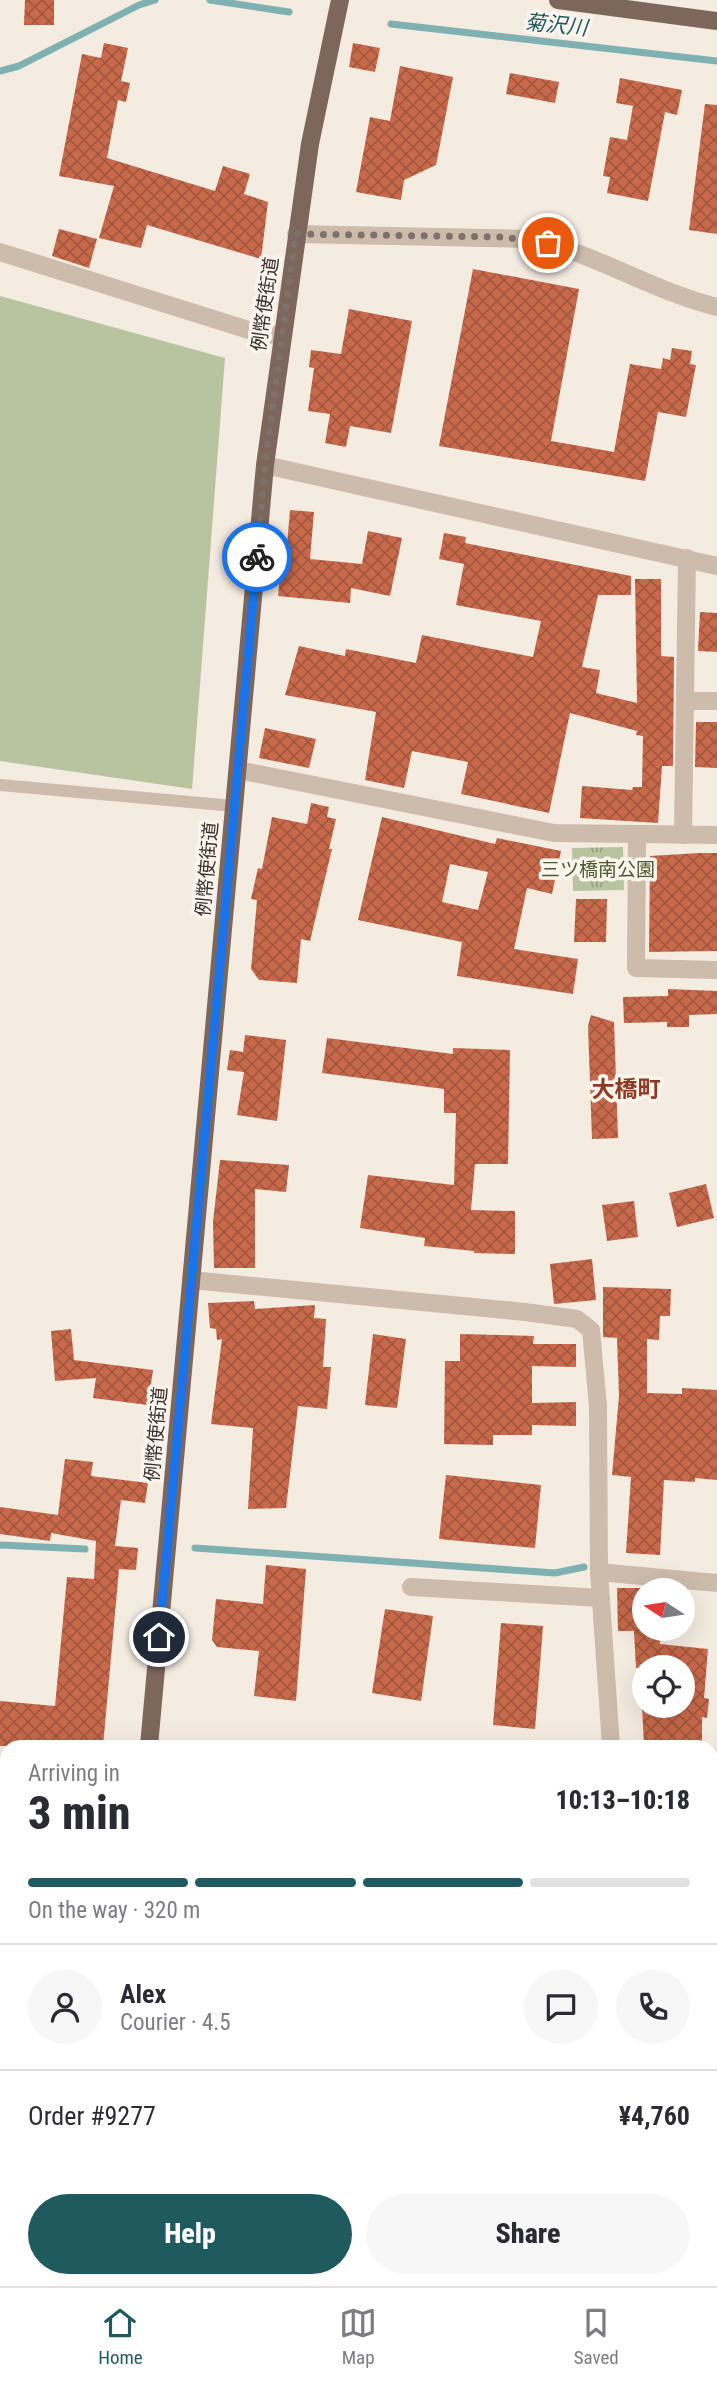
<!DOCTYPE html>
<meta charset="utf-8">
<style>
:root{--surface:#fff;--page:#f7f7f7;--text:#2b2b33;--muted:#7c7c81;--line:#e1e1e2;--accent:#1f5a5e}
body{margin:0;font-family:"Roboto Condensed","Noto Sans JP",sans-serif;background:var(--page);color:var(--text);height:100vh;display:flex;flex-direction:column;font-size:26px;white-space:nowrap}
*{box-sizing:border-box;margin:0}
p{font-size:23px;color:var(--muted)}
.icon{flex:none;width:38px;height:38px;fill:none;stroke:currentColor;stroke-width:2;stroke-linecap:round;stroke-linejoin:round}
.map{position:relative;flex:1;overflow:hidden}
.side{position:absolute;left:0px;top:1740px;width:718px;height:548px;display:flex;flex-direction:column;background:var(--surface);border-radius:21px 21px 0 0;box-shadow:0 7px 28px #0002}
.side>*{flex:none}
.needle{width:46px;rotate:282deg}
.tools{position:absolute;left:632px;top:1578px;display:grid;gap:14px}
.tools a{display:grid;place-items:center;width:63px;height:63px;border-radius:50%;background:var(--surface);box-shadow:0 7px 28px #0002;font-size:35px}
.pin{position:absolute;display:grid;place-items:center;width:60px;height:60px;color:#fff;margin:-30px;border:4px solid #fff;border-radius:50%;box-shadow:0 2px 7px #0007}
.courier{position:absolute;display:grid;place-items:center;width:70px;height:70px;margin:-35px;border:5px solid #1a73e8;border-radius:50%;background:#fff;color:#222;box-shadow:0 2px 9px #0007}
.head em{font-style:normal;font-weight:800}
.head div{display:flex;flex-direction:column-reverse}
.head{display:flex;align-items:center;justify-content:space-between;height:119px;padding:0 28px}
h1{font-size:46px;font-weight:800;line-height:52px}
.bar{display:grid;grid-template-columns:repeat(4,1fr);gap:10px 7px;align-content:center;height:84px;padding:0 28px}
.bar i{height:9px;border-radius:5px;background:var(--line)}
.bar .selected{background:var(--accent)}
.bar p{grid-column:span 4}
.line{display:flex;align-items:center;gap:18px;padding:0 28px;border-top:2px solid var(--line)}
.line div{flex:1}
.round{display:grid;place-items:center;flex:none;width:74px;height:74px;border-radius:37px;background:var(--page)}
.primary-button{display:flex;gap:14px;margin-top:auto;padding:14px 28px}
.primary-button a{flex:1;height:80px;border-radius:42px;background:var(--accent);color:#fff;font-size:28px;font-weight:800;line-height:80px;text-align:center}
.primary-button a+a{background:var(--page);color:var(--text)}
.menu{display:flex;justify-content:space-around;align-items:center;height:98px;border-top:2px solid var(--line);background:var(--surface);font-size:19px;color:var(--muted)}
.menu a{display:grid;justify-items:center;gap:4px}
.menu .selected{color:var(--accent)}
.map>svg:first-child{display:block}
.green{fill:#b8c4a0}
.park{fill:url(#park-tufts)}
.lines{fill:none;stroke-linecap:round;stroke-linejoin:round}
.stream{stroke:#7fb0b2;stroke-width:7}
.building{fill:url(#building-cross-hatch);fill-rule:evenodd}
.service{stroke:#cdbbac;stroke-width:12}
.minor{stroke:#cdbbac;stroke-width:18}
.tertiary{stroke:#cdbbac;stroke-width:18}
.primary{stroke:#7d675c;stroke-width:18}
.done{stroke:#7c716b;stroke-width:7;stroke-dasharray:0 12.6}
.route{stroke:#1a73e8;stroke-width:9}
.labels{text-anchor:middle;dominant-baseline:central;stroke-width:7;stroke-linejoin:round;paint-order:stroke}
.street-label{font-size:19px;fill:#3b302b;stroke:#fbf5ee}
.park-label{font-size:19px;fill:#4a5a2e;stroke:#fbf5ee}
.water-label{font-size:21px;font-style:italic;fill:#1f5a5e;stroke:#fbf5ee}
.quarter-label{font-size:23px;font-weight:bold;fill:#8c3b22;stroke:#fbf5ee}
</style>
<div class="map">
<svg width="717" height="2286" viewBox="0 0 717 2286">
<defs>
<pattern id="park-tufts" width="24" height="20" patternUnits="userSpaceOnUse" patternTransform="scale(1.75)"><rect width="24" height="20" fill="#b8c4a0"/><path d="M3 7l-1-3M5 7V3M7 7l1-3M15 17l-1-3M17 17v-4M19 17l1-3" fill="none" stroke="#97a083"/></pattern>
<pattern id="building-cross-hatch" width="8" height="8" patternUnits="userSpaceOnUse" patternTransform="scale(1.75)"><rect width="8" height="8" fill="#c8694b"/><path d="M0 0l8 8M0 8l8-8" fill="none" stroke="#a4573f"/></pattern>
</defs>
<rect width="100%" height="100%" fill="#f4ebe1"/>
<!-- green -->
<polygon class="green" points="0,296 225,358 192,789 0,761"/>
<!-- park -->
<polygon class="park" points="623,847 624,890 573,891 572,848"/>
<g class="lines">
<!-- stream -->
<g class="stream">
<polyline points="210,0 289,12"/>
<polyline points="391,24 717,61"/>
<polyline points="0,71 19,66 139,5 155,0"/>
<polyline points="0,1545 85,1549"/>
<polyline points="195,1548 555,1573 584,1567"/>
</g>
</g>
<!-- building -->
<g class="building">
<polygon points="25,0 54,0 54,25 24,25"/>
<polygon points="104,43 128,48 121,81 130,83 126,102 118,100 107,158 215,191 223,166 250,174 244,194 268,202 261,259 147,225 141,248 99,238 114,186 59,176 82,54 101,58"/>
<polygon points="353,43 380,48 375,72 349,67"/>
<polygon points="400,66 453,77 436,165 404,180 401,200 356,192 370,117 390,121"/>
<polygon points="510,73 559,82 555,103 506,94"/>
<polygon points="620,78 682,90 677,115 665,112 648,201 607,193 610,177 603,176 610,137 627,140 633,106 616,103"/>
<polygon points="705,104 717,105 717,234 689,230"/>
<polygon points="59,229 97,239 89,268 52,256"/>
<polygon points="473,269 579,289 551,441 614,452 630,364 661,369 663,358 670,360 672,348 692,351 690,364 696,365 686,417 658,412 645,481 439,446"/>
<polygon points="349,309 412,321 391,433 350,426 346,447 325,443 330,414 308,411 314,368 309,367 311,350 341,354"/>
<polygon points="290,510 314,512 310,559 362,564 368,531 402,538 390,596 351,588 350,603 278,596 282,557 286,557"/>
<polygon points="444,533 466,537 465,543 631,576 631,595 598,595 582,667 600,670 596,693 637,703 635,579 661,579 661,656 674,657 673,766 662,766 658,823 580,818 582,786 632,790 633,787 642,787 643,736 636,735 637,731 570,713 549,813 461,794 468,762 412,751 404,788 365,780 376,712 285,695 299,646 345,656 346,649 416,663 422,635 533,657 541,621 456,605 464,564 439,559"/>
<polygon points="700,612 717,613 717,652 698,651"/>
<polygon points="696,722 717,722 717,768 695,767"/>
<polygon points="265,728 316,739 309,768 259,758"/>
<polygon points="311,803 329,807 327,817 336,819 329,849 332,849 310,941 301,939 297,983 259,980 251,969 257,900 251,899 258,868 262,869 272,817 307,824"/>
<path d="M382,817L495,844L497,838L561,851L552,894L527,888L514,949L578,959L573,994L457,976L462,942L358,920ZM450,864L488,872L478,910L442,902Z"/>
<polygon points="699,853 717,853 717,951 649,952 650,856"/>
<polygon points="576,899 607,899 606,942 574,942"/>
<polygon points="668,989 717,991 717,1014 689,1015 689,1027 667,1027 667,1022 624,1023 623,997 668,996"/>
<polygon points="591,1015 614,1022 618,1138 592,1139 588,1026"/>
<polygon points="245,1035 286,1040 277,1121 237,1115 244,1072 227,1070 230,1050 243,1052"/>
<polygon points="327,1038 453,1054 453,1048 510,1050 508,1164 475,1164 471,1210 515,1211 515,1254 474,1253 474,1251 424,1246 425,1238 360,1228 368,1175 454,1185 456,1113 444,1113 444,1089 322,1073"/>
<polygon points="220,1160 289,1165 286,1192 255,1189 255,1268 214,1268 213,1222"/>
<polygon points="706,1184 714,1218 677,1227 669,1193"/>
<polygon points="634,1201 638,1237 607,1241 602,1205"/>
<polygon points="592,1259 596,1300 554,1304 550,1264"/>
<polygon points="603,1287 671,1289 670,1316 660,1316 659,1340 647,1339 647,1393 682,1394 682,1388 717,1390 717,1480 695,1478 695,1482 664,1480 660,1555 626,1553 631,1477 612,1475 619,1396 617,1338 603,1337"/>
<polygon points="254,1301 255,1309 315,1305 314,1318 326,1319 323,1367 331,1367 327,1409 298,1406 286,1508 248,1509 253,1428 211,1424 222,1339 217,1340 216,1329 210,1328 208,1303"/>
<polygon points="71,1329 74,1360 153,1370 148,1405 93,1398 96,1378 55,1381 51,1331"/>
<polygon points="373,1334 406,1339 397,1408 365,1405"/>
<polygon points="460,1334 534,1336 533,1344 576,1344 576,1367 532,1366 532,1403 576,1402 576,1426 532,1425 532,1435 493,1435 493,1445 444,1444 445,1361 460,1361"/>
<polygon points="65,1459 93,1462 91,1476 148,1483 145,1503 121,1500 115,1546 138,1548 136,1570 119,1569 103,1746 0,1746 0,1701 55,1706 67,1577 94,1579 96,1541 51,1533 50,1541 0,1534 0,1507 58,1515"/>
<polygon points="446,1475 541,1485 535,1548 439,1539"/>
<polygon points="266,1565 306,1569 296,1701 254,1696 259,1651 217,1647 212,1640 216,1599 263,1604"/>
<polygon points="617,1588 644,1588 644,1629 660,1629 660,1644 708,1649 704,1698 709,1699 707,1718 702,1717 702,1746 644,1746 642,1706 685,1706 688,1668 636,1668 634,1631 618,1631"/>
<polygon points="385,1609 433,1616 421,1701 372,1693"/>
<polygon points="501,1623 543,1626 535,1729 493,1725"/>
</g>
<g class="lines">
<!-- service -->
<g class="service">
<polyline points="0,785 234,806"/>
<polyline points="710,1945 717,1945"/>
</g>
<!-- minor -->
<g class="minor">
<polyline points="0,252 255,332 282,336"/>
<polyline points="265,465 717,566"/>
<polyline points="686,701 717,701"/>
<polyline points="238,770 554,833 717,835"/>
<polyline points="637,834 636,968 717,970"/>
<polyline points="683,835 687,558"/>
<polyline points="191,1280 525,1312 577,1319 591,1330 598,1406 599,1572 611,1746"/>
<polyline points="411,1587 601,1598"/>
<polyline points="648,2280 649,2286"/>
</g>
<!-- tertiary -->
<g class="tertiary">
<path d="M296,234L532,239C596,254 653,291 717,307"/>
<polyline points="599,1572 717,1583"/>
</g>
<!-- primary -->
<g class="primary">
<polyline points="558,0 717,21"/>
<polyline points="149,1746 265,465 310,144 340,0"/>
<polyline points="101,2286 101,2280"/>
</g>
</g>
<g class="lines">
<!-- done -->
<polyline class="done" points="257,557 265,465 296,234 504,237 548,243"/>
<!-- route -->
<polyline class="route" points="159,1637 257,557"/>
</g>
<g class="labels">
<!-- street labels -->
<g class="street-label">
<text transform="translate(265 304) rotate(-82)">例幣使街道</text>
<text transform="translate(207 869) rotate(-85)">例幣使街道</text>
<text transform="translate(156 1434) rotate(-85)">例幣使街道</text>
</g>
<!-- park labels -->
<g class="park-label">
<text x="598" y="869">三ツ橋南公園</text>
</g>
<!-- water labels -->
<g class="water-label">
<text transform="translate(556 25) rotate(6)">菊沢川</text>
</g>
<!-- quarter labels -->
<g class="quarter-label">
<text x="626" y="1089">大橋町</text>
</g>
</g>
</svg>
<div class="tools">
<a><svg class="needle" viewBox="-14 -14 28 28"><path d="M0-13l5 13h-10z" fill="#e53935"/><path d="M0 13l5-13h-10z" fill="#7c7c81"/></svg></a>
<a><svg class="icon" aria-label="locate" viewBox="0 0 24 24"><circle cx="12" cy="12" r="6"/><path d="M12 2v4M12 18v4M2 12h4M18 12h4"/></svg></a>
</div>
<div class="pin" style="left:548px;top:243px;background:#ea580c"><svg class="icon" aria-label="bag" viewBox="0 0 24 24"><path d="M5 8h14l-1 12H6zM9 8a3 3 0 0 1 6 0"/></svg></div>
<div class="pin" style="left:159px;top:1637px;background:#1f2937"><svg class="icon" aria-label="home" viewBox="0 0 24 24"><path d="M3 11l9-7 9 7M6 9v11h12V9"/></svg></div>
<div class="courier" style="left:257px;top:557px"><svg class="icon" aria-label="bike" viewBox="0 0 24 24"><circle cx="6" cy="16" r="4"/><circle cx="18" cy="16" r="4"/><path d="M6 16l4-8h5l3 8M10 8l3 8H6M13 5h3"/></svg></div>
<section class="side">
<div class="head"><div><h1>3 min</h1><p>Arriving in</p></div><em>10:13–10:18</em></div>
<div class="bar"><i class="selected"></i><i class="selected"></i><i class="selected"></i><i></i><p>On the way · 320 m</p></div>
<div class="line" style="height:126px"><a class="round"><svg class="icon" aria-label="person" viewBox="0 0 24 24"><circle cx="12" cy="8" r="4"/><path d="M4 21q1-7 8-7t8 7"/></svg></a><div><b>Alex</b><p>Courier · 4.5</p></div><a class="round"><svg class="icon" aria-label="chat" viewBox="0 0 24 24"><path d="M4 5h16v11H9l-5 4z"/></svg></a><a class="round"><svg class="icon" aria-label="phone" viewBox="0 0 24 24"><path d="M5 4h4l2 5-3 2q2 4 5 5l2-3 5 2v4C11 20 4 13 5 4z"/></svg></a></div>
<div class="line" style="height:91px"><div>Order #9277</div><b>¥4,760</b></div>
<div class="primary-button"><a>Help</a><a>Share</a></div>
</section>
</div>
<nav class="menu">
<a class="selected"><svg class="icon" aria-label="home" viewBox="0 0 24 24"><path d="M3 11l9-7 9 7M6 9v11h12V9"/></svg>Home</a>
<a><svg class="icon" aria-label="map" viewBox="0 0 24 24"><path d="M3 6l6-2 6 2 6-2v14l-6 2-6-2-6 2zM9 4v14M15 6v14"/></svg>Map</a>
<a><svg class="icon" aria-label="saved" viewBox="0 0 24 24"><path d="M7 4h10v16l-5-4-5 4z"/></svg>Saved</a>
</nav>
